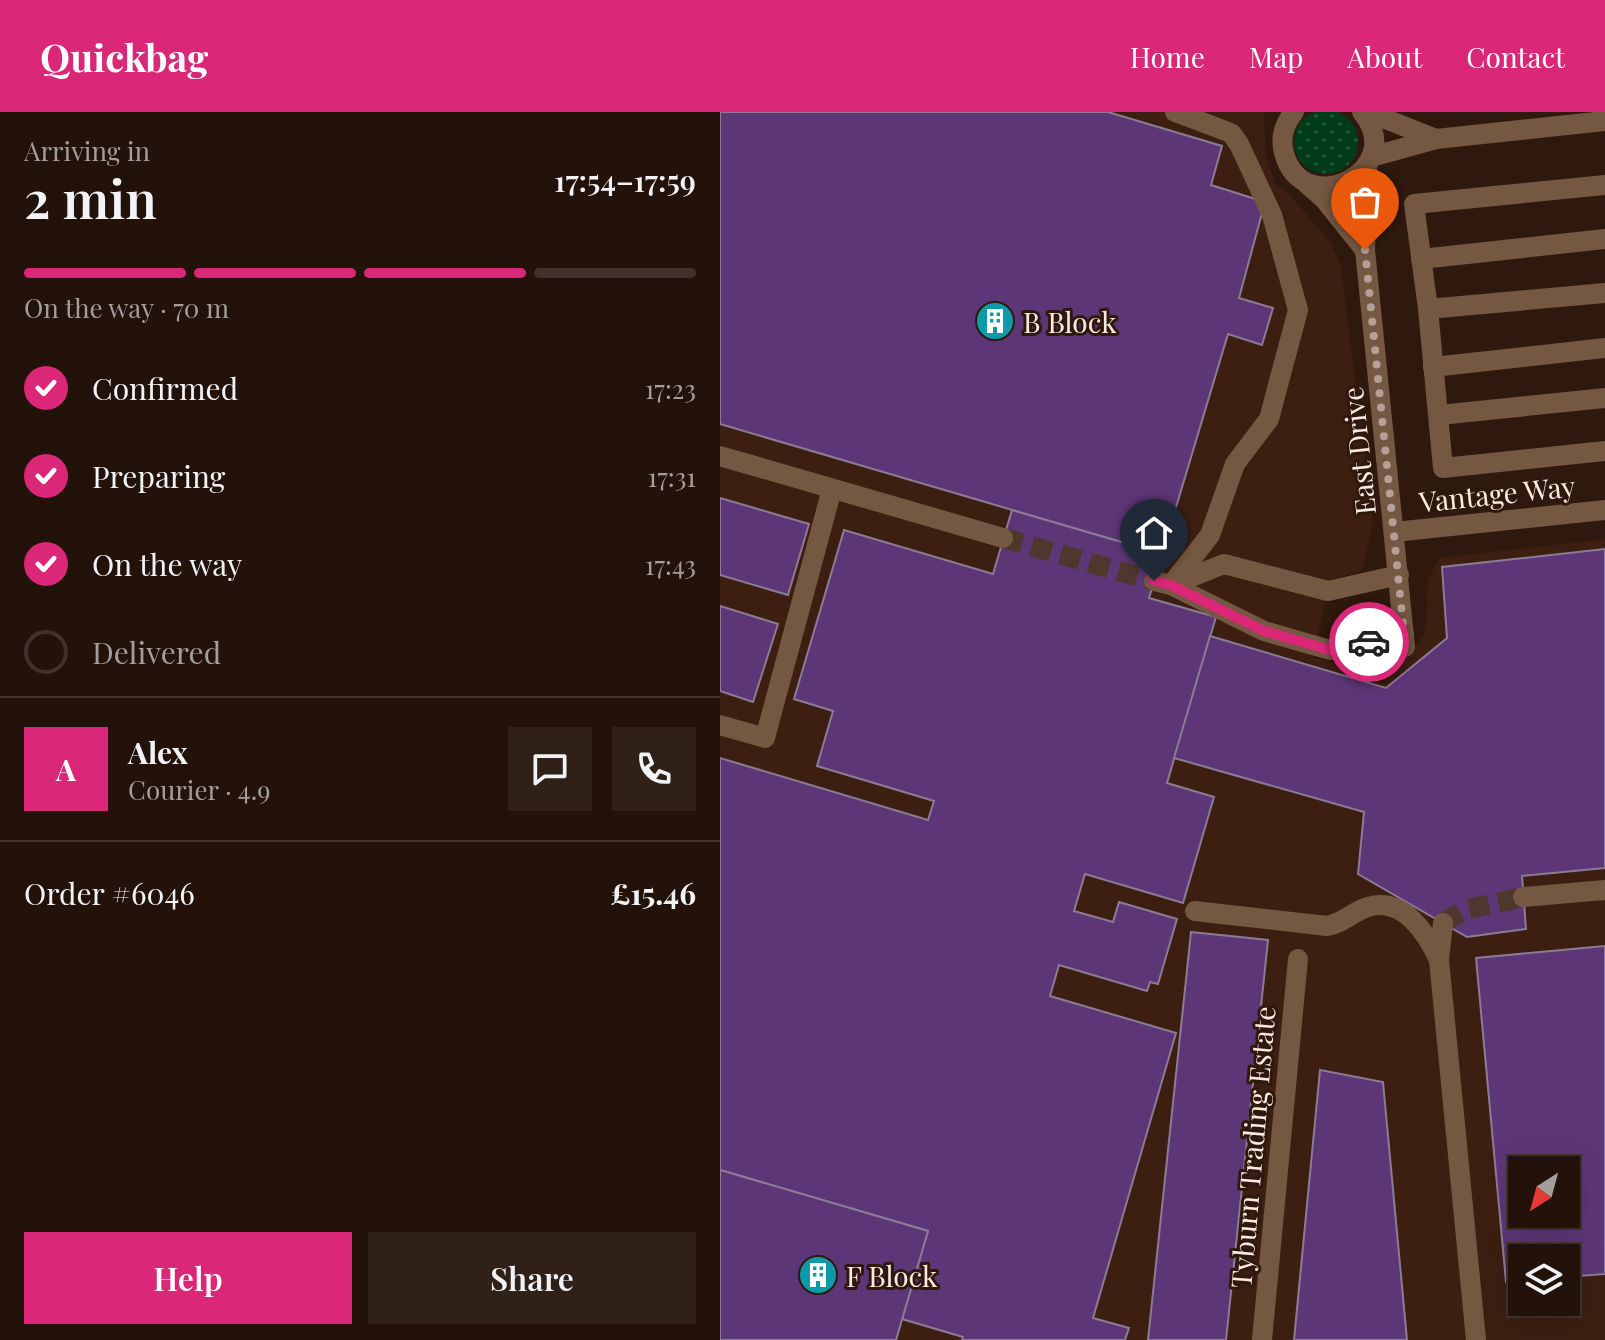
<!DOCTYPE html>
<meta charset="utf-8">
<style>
:root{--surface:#23120a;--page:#2f2018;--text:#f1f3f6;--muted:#a39e9c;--line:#40322b;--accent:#db2777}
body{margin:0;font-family:"Playfair Display",serif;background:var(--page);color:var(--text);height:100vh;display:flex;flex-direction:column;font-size:30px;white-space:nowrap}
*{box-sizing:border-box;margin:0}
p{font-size:26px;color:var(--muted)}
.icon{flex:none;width:44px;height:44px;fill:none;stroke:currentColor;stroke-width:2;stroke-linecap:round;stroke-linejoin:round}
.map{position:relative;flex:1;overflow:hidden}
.drawer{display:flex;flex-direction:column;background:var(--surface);width:720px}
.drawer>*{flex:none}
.needle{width:52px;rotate:216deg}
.controls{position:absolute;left:788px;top:1044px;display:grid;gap:16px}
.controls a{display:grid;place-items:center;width:72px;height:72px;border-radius:0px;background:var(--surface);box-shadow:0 8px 32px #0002,0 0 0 2px var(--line);font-size:40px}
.pin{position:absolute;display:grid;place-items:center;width:68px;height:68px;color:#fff;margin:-82px -34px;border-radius:50% 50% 50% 0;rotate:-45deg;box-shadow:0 0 8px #0007}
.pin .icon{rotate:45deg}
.courier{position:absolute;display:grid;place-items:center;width:80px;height:80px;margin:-40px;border:6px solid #db2777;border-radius:50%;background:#fff;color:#222;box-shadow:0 2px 10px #0007}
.headline em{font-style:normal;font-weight:600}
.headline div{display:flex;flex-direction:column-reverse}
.headline{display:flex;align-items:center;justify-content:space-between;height:136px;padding:0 24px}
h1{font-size:52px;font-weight:600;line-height:60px}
.bar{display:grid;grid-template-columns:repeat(4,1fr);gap:12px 8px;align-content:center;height:96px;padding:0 24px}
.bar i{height:10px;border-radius:6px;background:var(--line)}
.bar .active{background:var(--accent)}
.bar p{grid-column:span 4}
.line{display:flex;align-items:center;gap:20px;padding:0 24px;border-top:2px solid var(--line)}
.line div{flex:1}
.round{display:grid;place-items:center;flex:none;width:84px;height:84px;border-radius:0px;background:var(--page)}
ol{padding:0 24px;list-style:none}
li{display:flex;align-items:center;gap:24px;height:88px}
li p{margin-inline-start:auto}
li .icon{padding:8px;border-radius:50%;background:var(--accent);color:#fff;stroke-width:4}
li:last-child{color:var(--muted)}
li i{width:44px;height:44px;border:4px solid var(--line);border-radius:50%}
.button{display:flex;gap:16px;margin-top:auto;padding:16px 24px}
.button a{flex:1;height:92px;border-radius:0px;background:var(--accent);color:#fff;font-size:32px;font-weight:600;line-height:92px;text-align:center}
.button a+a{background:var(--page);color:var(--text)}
header{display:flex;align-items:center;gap:48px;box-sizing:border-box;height:112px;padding:0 40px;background:var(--accent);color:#fff}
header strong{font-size:38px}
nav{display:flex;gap:44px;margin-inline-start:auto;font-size:28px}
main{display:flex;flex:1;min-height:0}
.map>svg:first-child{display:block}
.built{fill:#3d1f11;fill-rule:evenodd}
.grass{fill:url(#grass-dots)}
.building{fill:#5d3677;stroke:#8b7c96;stroke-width:2;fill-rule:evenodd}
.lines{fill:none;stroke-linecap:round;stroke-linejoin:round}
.minor-tunnel{stroke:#4e382d;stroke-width:20;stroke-dasharray:20 10;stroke-linecap:butt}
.minor{stroke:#755842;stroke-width:20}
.done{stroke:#b4a098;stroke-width:8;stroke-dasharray:0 14.4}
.route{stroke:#db2777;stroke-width:10}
.labels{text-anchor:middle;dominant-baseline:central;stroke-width:6;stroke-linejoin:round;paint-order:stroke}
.poi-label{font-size:28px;fill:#fbeae3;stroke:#2f180d;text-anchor:start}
.street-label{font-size:28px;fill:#fbeae3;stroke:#2f180d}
</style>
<header>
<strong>Quickbag</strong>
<nav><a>Home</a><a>Map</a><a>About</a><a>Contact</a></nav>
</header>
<main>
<section class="drawer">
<div class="headline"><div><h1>2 min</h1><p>Arriving in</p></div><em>17:54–17:59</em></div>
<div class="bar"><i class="active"></i><i class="active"></i><i class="active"></i><i></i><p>On the way · 70 m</p></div>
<ol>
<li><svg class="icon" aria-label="check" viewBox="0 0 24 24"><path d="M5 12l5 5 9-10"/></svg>Confirmed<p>17:23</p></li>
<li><svg class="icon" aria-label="check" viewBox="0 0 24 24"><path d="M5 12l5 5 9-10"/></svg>Preparing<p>17:31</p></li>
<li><svg class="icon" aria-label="check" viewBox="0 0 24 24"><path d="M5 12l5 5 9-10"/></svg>On the way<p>17:43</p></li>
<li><i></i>Delivered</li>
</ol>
<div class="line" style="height:144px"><b class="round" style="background:var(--accent);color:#fff">A</b><div><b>Alex</b><p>Courier · 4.9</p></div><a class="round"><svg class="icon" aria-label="chat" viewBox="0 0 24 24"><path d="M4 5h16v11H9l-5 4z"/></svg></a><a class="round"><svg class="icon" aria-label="phone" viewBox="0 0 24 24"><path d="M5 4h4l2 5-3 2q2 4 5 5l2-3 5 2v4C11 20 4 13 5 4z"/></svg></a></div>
<div class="line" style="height:104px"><div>Order #6046</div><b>£15.46</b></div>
<div class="button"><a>Help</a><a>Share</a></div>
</section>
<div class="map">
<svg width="885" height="1228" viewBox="0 0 885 1228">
<defs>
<pattern id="grass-dots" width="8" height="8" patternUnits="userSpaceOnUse" patternTransform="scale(2)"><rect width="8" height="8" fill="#003c1a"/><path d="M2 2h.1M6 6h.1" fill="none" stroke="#26583b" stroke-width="1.8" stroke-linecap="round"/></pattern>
</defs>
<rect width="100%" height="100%" fill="#2f180d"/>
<!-- built -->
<path class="built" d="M0,0H544L546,45L556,73L564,76L611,131L621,154L653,413L642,459L611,467L592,545L665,563L705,523L708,468L719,446L885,427V1228H0ZM802,1058H846V1102H802ZM802,1146H846V1190H802Z"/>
<!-- grass -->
<circle class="grass" cx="606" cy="30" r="32"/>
<!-- building -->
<g class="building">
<polygon points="0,0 388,0 502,34 491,73 545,90 519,186 553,196 542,233 508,222 442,442 0,312"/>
<polygon points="0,386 89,412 68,483 0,463"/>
<polygon points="292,398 442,442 429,486 496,505 447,671 494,685 463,791 365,762 354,799 393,810 399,790 457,807 438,872 430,870 427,879 339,853 330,884 456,921 373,1206 409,1216 405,1228 242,1228 243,1225 182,1207 208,1119 0,1058 0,646 208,708 214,689 97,654 113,599 74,587 124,418 273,462"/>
<polygon points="885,437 885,756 802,764 806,817 747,825 638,762 644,700 454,646 490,524 666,576 727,526 722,455"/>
<polygon points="0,494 58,512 33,590 0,579"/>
<polygon points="471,820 548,828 506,1228 428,1228"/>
<path d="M885,834V1162L846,1165V1146H802V1169L786,1170L756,846ZM802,1058H846V1102H802Z"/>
<polygon points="600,958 663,970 687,1228 574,1228"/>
<polygon points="0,1058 208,1119 176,1228 0,1228"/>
</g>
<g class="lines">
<!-- minor-tunnel -->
<g class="minor-tunnel">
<polyline points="283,426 434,469"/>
<polyline points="723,811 744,798 803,785"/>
</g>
<!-- minor -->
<g class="minor">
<path d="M574,0C564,12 560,26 564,41C583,111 690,58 642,0"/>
<polyline points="648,0 716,27"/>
<polyline points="651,45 716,27 885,9"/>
<polyline points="647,53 645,138 685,535"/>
<polyline points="587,72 604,87 645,138"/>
<polyline points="885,73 694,92 708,197 723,356 885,339"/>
<polyline points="701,147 885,127"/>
<polyline points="708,197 885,181"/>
<polyline points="713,255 885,236"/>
<polyline points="719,303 885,286"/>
<polyline points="0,344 283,426"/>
<polyline points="674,420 885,398"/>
<polyline points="434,469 451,473 544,519 610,538 684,522"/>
<polyline points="451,473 490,423 515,352 549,307 578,198 552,103 519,32 511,21 455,0"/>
<polyline points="451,473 504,452 608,479 679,463"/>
<polyline points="0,613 45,626 112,377"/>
<polyline points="803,785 885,778"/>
<path d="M475,799L607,814C623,812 633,799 648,795C683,784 707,822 719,848"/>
<polyline points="723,811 719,848 756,1228"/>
<polyline points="542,1228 578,847"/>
</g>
</g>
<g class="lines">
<!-- done -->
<polyline class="done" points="645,138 684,522 649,530"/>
<!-- route -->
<polyline class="route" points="434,469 451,473 544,519 610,538 649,530"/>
</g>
<!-- icons -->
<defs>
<g id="building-disc" transform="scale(2)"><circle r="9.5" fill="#0f9aa8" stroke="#2f180d"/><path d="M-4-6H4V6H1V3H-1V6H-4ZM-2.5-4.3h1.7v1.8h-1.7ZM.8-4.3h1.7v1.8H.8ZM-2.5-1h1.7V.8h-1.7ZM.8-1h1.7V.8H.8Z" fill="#fff"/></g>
</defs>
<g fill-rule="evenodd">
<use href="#building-disc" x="275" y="209"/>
<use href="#building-disc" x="98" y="1163"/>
</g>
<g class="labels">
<!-- poi labels -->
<g class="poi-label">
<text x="303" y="209">B Block</text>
<text x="126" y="1163">F Block</text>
</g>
<!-- street labels -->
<g class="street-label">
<text transform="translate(638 339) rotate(-96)">East Drive</text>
<text transform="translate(777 381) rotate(-6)">Vantage Way</text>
<text transform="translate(532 1035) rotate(-85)">Tyburn Trading Estate</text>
</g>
</g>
</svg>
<div class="controls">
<a><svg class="needle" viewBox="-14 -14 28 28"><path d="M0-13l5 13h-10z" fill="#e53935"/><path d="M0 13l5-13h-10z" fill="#a39e9c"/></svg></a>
<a><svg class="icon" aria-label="layers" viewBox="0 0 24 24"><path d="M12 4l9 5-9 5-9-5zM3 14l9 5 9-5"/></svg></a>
</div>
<div class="pin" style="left:645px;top:138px;background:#ea580c"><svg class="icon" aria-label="bag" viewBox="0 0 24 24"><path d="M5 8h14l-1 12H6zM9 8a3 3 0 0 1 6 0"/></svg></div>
<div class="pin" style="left:434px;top:469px;background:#1f2937"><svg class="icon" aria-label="home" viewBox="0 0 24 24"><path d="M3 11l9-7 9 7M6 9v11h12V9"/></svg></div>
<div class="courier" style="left:649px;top:530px"><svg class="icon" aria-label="car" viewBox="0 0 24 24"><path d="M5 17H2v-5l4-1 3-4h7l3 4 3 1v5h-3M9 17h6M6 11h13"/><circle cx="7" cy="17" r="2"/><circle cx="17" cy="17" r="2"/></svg></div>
</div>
</main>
